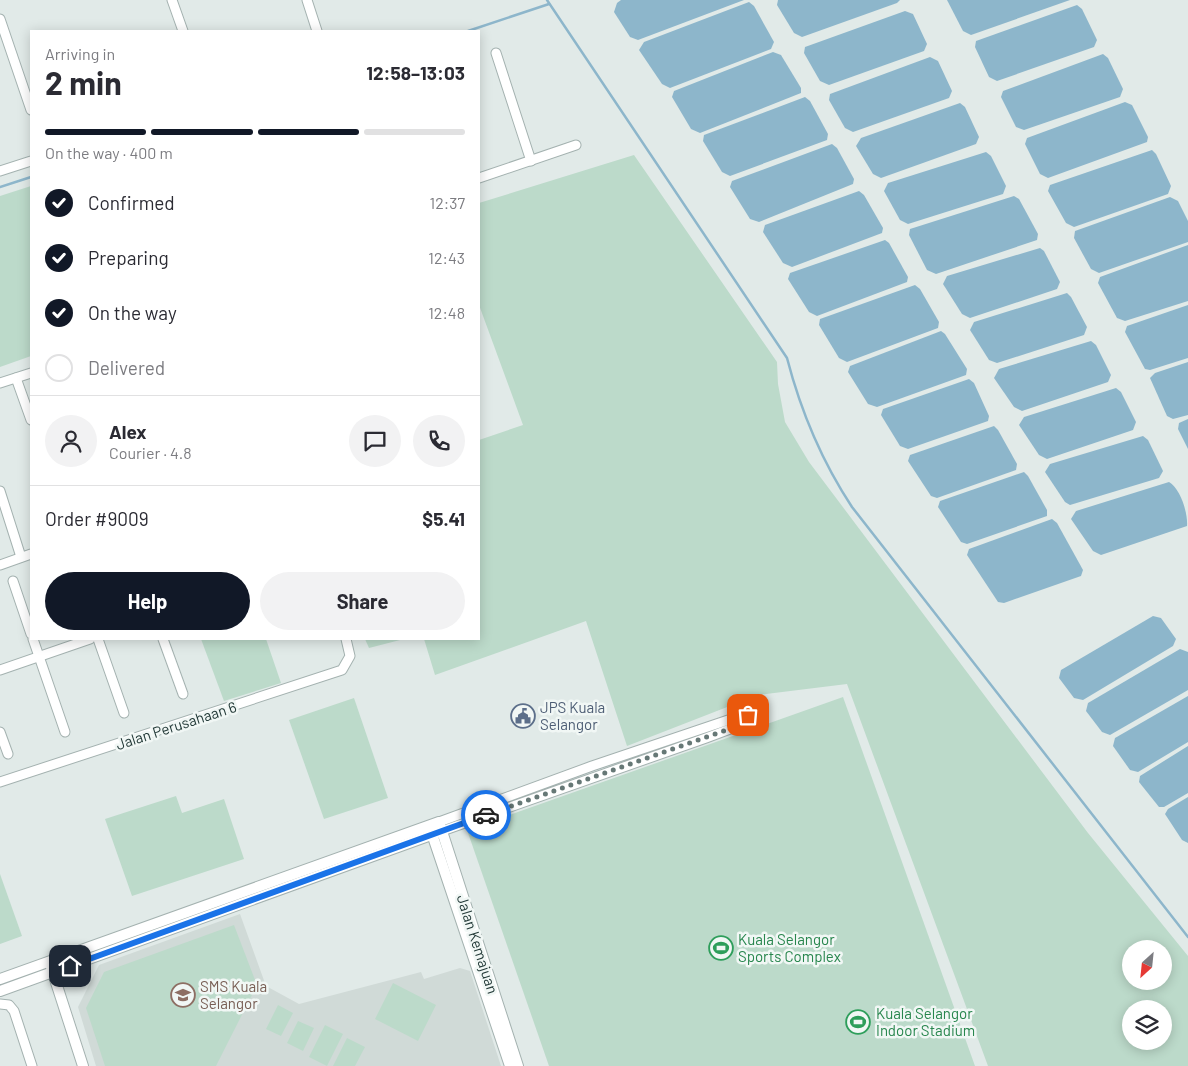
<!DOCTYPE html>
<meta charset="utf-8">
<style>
:root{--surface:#fff;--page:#f2f2f3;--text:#2b2b33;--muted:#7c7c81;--line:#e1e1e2;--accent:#111827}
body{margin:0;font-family:Barlow,sans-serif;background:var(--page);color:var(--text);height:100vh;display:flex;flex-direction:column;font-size:19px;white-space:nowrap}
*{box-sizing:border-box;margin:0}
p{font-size:16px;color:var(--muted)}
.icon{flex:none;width:28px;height:28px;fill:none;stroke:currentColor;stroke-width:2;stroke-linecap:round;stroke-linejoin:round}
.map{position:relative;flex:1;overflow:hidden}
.details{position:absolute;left:30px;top:30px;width:450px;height:610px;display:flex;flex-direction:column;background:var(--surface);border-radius:0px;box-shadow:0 2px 12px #0003}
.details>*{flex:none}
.needle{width:32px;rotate:207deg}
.controls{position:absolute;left:1122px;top:940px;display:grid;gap:10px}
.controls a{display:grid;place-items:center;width:50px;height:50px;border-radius:50%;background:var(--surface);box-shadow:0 2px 12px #0003;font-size:25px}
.pin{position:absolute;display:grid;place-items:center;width:42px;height:42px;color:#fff;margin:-21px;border-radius:10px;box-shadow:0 2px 8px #0006}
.courier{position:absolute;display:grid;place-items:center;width:50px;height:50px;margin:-25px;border:4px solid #1a73e8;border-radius:50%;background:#fff;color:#222;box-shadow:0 1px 6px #0007}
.overview em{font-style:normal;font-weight:700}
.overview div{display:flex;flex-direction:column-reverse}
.overview{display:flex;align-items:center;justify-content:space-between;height:85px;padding:0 15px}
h1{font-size:32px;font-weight:700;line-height:38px}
.bar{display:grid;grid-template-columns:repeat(4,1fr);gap:8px 5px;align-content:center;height:60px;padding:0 15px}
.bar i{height:6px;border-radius:4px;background:var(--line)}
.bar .selected{background:var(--accent)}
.bar p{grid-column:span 4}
.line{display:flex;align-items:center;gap:12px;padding:0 15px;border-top:1px solid var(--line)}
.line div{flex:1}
.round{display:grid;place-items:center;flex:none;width:52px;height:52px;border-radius:26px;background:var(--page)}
ol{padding:0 15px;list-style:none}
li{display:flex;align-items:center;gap:15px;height:55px}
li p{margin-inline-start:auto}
li .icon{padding:5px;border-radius:50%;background:var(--accent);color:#fff;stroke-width:4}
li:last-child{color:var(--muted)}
li i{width:28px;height:28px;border:2px solid var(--line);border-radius:50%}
.action{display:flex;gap:10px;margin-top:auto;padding:10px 15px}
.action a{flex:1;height:58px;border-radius:30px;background:var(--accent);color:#fff;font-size:20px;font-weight:700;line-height:58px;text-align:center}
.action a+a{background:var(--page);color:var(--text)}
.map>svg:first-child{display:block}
.built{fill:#d0dad7}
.green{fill:#bcdaca;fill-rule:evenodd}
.water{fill:#8db6cb}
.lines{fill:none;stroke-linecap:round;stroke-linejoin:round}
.stream{stroke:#8db6cb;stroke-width:2.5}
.minor-casing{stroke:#a4b2b0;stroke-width:11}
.tertiary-casing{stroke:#a4b2b0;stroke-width:12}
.minor{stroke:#fff;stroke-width:9}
.tertiary{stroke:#fff;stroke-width:10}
.done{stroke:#667876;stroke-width:5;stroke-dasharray:0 9}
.route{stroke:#1a73e8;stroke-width:6}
.labels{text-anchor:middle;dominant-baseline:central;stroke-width:5;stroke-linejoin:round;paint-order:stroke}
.service-label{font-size:15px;fill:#4e5e75;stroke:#f1f7f5;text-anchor:start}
.street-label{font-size:15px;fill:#233a38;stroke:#f1f7f5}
.leisure-label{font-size:15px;fill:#27864d;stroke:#f1f7f5;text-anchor:start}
.education-label{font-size:15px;fill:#785e54;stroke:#f1f7f5;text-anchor:start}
</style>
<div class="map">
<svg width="1188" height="1066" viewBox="0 0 1188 1066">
<rect width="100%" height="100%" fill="#e1eae8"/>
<!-- built -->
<polygon class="built" points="240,914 266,986 299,1004 421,972 424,979 460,968 470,971 501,1066 96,1066 78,1007 99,965"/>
<!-- green -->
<g class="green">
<path d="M634,155L777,362L778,384L785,422L809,462L1088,833L1188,956V1066H988L847,684L758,695L627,746L586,621L435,675L424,639H479V440L523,425L479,305V203ZM1131,949H1164V981H1131ZM1131,1009H1164V1041H1131Z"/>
<polygon points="31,186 31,356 0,367 0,196"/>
<polygon points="201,639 266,639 281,683 224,701"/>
<polygon points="365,639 400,639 400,640 369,648"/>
<polygon points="843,697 975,1066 549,1066 467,830"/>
<polygon points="354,698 388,798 324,819 289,720"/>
<polygon points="176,796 182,813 224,799 244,859 132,896 105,819"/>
<polygon points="0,874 22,936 0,944"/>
<polygon points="234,925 257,985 216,1066 105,1066 86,1008 104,972"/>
<polygon points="393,983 436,1005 418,1041 375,1019"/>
<polygon points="278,1005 293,1013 281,1036 266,1029"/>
<polygon points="298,1021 314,1028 303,1051 287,1043"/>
<polygon points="325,1025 343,1034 327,1066 309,1057"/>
<polygon points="347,1038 365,1047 355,1066 333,1066"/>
</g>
<!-- water -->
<g class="water">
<polygon points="621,0 744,0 638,40 630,37 614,12 617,3"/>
<polygon points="778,0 900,0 897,3 802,37 794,33 777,5"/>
<polygon points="947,0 1070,0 971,35 963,31"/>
<polygon points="749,2 754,6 774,42 771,49 670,88 662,84 639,50 644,42"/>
<polygon points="1077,5 1082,9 1097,40 1094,47 997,81 989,77 975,47 976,41"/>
<polygon points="905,11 913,14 927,44 924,51 829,85 820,81 804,53 805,47"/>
<polygon points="773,52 781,55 801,88 801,93 700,133 691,129 672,97 674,91"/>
<polygon points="1103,54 1108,58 1123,89 1120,97 1024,130 1016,127 1001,97 1003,91"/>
<polygon points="930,57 938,61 952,91 949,98 853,132 845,128 829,100 830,94"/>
<polygon points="805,97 810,101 828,134 827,140 730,176 722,172 703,141 704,135"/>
<polygon points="1125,102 1132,105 1148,137 1147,142 1048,178 1040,174 1025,144 1027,138"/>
<polygon points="960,103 965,107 979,137 976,144 881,178 873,174 856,146 861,138"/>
<polygon points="832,144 837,148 854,179 853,184 759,222 750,219 730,187 732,181"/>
<polygon points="1152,150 1156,154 1171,186 1168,194 1074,227 1066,223 1048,191 1050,185"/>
<polygon points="986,152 991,156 1006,186 1003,194 908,224 900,220 884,191 888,183"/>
<polygon points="859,191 864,195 883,228 882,233 792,267 783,263 763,232 765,225"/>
<polygon points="1014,196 1019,199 1038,234 1037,240 936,274 927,270 909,235 910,229"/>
<polygon points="1170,197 1178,201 1188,221 1188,242 1099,273 1091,269 1074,238 1075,231"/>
<polygon points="885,240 889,243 908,277 907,282 817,316 809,312 788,279 790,273"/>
<polygon points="1188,245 1188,301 1125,321 1117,318 1098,283 1100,277"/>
<polygon points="1040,248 1044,251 1060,282 1057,289 970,318 962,314 943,284 947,276"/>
<polygon points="915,285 920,289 939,322 938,328 847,362 839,358 819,325 820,319"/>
<polygon points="1067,293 1071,297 1087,327 1084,335 997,363 989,360 970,330 974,322"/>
<polygon points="1188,305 1188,358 1150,370 1145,369 1125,332 1127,326"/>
<polygon points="941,331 945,334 967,369 966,375 877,407 868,404 848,372 850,366"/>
<polygon points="1091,341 1096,345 1111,375 1108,382 1022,411 1014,407 994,378 999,369"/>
<polygon points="1188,362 1188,415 1173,419 1167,416 1150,378 1155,373"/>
<polygon points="969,379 974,383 989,416 988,421 908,449 900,446 881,415 883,409"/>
<polygon points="1116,388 1121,392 1136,422 1133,430 1047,459 1039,455 1019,425 1024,417"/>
<polygon points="1188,419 1188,449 1178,429 1179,423"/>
<polygon points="994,426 998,430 1017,464 1016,470 937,498 931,496 908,461 910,455"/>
<polygon points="1143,436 1148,440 1163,471 1159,478 1070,505 1065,502 1045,472 1050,464"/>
<polygon points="1024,472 1028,476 1047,510 1047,516 967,544 961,542 938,507 940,501"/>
<path d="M1169,482C1181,489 1188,514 1187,526L1101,555L1093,551L1071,519L1076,511Z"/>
<polygon points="1052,519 1057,523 1083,570 1081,576 1004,603 998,602 967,555 969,549"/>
<polygon points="1153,616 1161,618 1176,639 1173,646 1083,700 1074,698 1059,678 1061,670"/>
<polygon points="1180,649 1188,652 1188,690 1110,735 1102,732 1086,711 1088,703"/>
<polygon points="1188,696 1188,742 1138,772 1130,770 1113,746 1115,738"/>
<polygon points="1188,746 1188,793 1164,807 1159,807 1139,782 1140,776"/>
<polygon points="1188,797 1188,843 1182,840 1165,814 1168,809"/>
</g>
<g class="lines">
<!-- stream -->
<g class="stream">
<path d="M547,0L787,358C801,412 821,460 852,507L1188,937"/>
<polyline points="468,31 549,4"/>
<polyline points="0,187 31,177"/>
</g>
<!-- minor casing -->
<g class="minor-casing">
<g id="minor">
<polyline points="172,0 183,31"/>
<polyline points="307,0 317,31"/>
<polyline points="0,19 31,110"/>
<polyline points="496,53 531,161"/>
<polyline points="0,171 31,161"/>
<polyline points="479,178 576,145"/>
<polyline points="16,378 31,420"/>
<polyline points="0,383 31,373"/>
<polyline points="0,491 21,557"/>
<polyline points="0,565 31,554"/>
<polyline points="13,581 31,634"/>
<polyline points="33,639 65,732"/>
<polyline points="98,639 124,713"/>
<polyline points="163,639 183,694"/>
<polyline points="0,670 90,639"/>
<polyline points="0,732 8,754"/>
<polyline points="0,782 342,670 350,656 346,639"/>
<polyline points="439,822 592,766 743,715 750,717 746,723 706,738 442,831"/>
<polyline points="0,1004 9,1005 14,1011 32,1066"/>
</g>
</g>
<!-- tertiary casing -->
<g class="tertiary-casing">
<g id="tertiary">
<polyline points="430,828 510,1066"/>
<polyline points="51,967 83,1066"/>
<polyline points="0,979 439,822 518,1066"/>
<polyline points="0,991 442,831"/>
</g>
</g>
<!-- minor -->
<use href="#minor" class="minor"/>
<!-- tertiary -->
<use href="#tertiary" class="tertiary"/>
</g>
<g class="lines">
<!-- done -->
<polyline class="done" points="486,815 746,723 750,719 748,715"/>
<!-- route -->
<polyline class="route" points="70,966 486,815"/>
</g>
<!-- icons -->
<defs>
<g id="civic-ring" transform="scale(1.25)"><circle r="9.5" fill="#f1f7f5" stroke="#5c6f8a" stroke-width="1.5"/><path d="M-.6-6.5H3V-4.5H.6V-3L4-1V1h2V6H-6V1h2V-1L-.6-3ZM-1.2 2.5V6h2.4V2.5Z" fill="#5c6f8a"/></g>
<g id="stadium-ring" transform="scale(1.25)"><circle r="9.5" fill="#f1f7f5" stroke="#2e9e5b" stroke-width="1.5"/><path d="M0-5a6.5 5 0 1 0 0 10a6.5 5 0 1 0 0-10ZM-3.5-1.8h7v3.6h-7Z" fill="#2e9e5b"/></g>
<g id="school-ring" transform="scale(1.25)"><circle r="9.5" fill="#f1f7f5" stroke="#8d6e63" stroke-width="1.5"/><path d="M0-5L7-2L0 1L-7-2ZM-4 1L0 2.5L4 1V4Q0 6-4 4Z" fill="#8d6e63"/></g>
</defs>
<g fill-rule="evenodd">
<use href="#civic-ring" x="523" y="716"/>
<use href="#stadium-ring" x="721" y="948"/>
<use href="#school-ring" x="183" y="995"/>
<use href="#stadium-ring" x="858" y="1022"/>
</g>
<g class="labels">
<!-- service labels -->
<g class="service-label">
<text x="540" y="707">JPS Kuala<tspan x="540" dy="17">Selangor</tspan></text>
</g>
<!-- street labels -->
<g class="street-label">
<text transform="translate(176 725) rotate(-18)">Jalan Perusahaan 6</text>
<text transform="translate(478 944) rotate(72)">Jalan Kemajuan</text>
</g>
<!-- leisure labels -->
<g class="leisure-label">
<text x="738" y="939">Kuala Selangor<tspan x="738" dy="17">Sports Complex</tspan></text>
<text x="876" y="1013">Kuala Selangor<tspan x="876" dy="17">Indoor Stadium</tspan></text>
</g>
<!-- education labels -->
<g class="education-label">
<text x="200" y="986">SMS Kuala<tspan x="200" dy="17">Selangor</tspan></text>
</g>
</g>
</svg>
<div class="controls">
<a><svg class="needle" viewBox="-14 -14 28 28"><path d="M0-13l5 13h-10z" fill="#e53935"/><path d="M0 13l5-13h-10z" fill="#7c7c81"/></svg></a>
<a><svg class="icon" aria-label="layers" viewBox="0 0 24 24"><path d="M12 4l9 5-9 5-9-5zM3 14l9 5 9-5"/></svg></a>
</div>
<div class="pin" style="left:748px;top:715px;background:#ea580c"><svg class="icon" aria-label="bag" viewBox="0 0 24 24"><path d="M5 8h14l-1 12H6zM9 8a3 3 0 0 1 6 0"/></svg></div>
<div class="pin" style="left:70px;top:966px;background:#1f2937"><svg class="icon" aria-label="home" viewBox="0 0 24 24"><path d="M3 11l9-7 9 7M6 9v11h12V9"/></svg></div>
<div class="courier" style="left:486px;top:815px"><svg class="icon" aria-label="car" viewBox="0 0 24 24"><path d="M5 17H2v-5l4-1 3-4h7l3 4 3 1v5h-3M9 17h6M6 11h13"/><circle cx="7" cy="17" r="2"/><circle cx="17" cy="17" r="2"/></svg></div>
<section class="details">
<div class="overview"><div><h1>2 min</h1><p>Arriving in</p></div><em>12:58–13:03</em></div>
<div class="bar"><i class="selected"></i><i class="selected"></i><i class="selected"></i><i></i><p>On the way · 400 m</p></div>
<ol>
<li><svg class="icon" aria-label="check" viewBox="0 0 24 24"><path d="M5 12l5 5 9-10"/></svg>Confirmed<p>12:37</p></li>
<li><svg class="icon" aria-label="check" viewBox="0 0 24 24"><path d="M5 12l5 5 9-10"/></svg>Preparing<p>12:43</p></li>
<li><svg class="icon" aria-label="check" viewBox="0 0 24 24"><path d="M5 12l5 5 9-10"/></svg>On the way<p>12:48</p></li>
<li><i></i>Delivered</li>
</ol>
<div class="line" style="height:90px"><a class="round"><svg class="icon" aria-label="person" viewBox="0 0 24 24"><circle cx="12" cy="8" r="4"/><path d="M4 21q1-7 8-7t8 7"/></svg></a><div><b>Alex</b><p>Courier · 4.8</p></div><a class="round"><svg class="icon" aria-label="chat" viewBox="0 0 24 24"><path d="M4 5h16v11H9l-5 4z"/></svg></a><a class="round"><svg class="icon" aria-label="phone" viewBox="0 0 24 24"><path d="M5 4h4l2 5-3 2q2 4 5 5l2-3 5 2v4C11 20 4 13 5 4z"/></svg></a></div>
<div class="line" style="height:65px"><div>Order #9009</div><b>$5.41</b></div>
<div class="action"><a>Help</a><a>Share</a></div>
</section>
</div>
